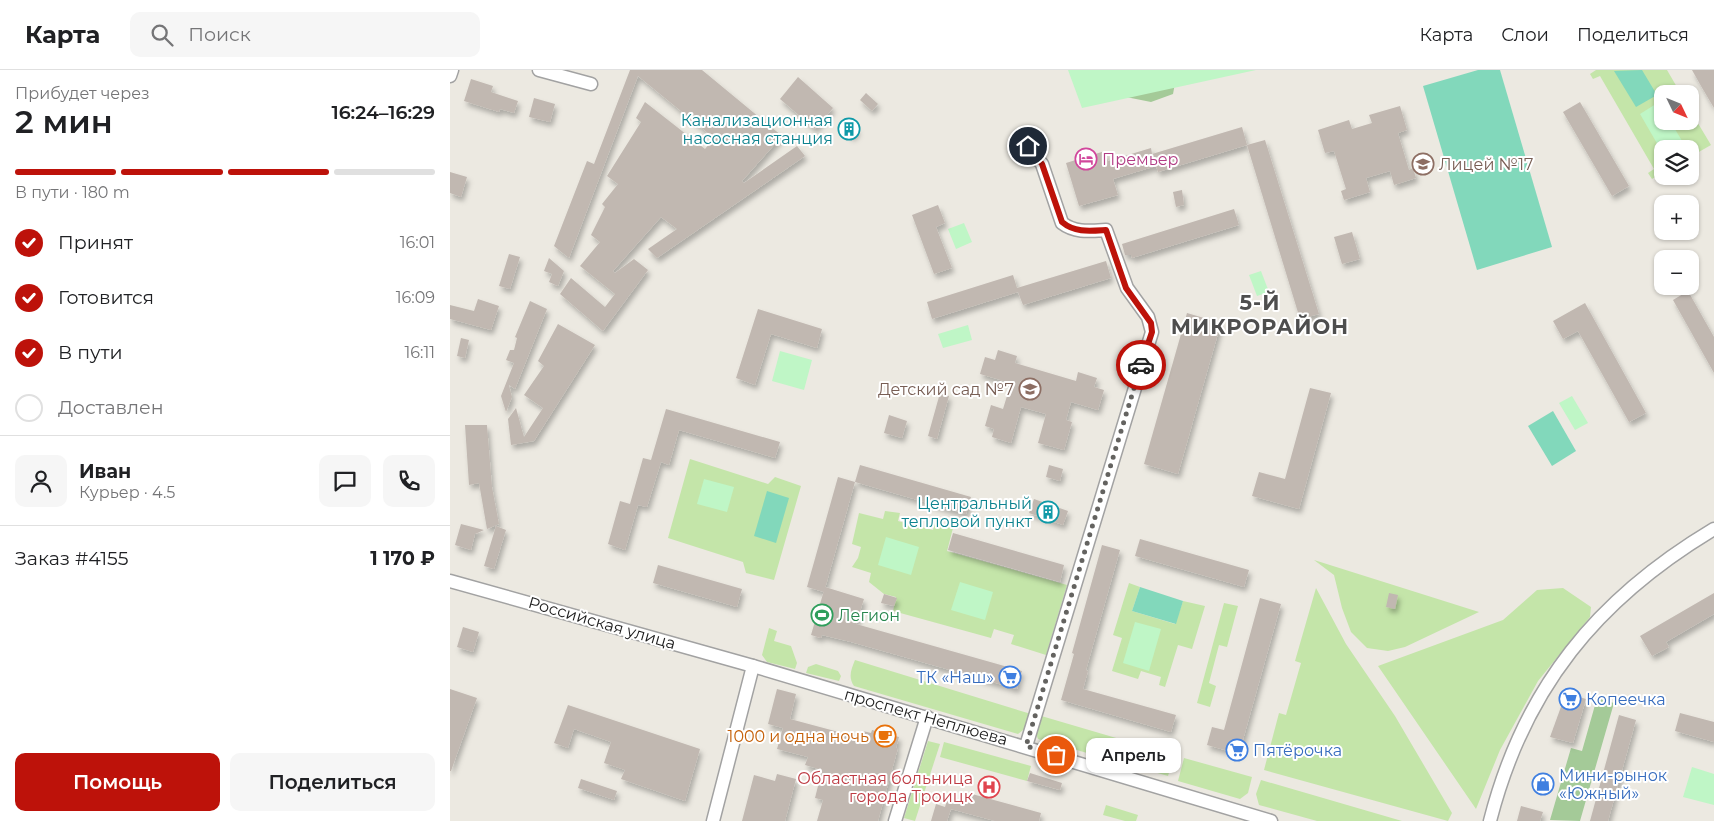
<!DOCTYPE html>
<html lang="ru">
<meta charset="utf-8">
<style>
:root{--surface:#fff;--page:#f6f6f6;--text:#202124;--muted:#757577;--line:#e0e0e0;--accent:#bd120a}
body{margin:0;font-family:Montserrat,sans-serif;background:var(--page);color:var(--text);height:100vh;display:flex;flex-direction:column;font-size:19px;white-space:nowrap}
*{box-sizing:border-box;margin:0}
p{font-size:16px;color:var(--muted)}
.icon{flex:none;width:28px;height:28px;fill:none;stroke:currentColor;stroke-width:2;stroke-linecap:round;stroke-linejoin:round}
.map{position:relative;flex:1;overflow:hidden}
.panel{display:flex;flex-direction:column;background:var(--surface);width:450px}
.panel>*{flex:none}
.needle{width:32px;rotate:133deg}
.buttons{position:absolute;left:1204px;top:15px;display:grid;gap:10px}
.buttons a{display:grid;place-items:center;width:45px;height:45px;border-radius:10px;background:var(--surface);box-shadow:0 1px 4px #0004;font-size:25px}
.pin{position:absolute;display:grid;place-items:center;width:42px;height:42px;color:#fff;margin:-21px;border:2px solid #fff;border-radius:50%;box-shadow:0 1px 5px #0007}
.courier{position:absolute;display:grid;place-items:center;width:50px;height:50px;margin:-25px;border:4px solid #bd120a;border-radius:50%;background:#fff;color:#222;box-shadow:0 1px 6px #0007}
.bubble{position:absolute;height:35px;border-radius:10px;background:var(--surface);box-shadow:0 1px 4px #0004;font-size:16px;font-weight:600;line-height:35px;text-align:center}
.headline em{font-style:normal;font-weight:600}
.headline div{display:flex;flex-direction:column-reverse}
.headline{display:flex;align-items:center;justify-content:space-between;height:85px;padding:0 15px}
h1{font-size:32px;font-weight:600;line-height:38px}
.bar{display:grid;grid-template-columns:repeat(4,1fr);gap:8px 5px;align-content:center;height:60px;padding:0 15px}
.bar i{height:6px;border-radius:4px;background:var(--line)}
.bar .current{background:var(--accent)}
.bar p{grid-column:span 4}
.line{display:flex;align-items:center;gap:12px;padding:0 15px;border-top:1px solid var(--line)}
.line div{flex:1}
.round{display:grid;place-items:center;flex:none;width:52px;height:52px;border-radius:10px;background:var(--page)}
ol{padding:0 15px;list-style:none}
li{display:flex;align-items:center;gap:15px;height:55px}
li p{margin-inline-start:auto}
li .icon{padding:5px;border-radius:50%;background:var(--accent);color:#fff;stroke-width:4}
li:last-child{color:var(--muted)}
li i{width:28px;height:28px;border:2px solid var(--line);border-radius:50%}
.primary-button{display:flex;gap:10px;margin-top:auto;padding:10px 15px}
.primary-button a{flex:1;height:58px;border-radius:10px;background:var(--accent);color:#fff;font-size:20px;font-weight:600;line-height:58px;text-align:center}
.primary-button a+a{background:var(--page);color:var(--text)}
header{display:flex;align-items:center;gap:30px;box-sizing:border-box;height:70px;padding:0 25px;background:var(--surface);border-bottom:1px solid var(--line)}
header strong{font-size:24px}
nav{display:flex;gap:28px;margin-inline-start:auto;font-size:18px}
.search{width:350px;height:45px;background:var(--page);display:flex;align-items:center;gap:12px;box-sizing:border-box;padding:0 18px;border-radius:10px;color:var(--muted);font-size:19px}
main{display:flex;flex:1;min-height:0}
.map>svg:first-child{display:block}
.grass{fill:#c4e5a9}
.forest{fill:#a4ca98}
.park{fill:#bff6c6}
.pitch{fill:#82d8bb}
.building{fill:#c1b8b1;filter:url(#shadow)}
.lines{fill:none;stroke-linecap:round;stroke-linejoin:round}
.minor-casing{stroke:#a2a2a2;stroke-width:15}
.minor{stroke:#fff;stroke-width:12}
.done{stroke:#646360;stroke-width:5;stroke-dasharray:0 9}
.route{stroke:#bd120a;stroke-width:6}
.labels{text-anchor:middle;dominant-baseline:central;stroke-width:4;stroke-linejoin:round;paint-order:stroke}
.culture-label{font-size:16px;fill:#0d838f;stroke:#fff;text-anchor:end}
.hotel-label{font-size:16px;fill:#b23c85;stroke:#fff;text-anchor:start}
.education-label{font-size:16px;fill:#785e54;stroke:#fff;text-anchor:start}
.leisure-label{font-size:16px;fill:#27864d;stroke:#fff;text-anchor:start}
.street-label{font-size:16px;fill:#1b1b1b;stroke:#fff}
.shop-label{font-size:16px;fill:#366cbe;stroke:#fff;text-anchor:start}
.food-label{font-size:16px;fill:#c56008;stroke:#fff;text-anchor:end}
.health-label{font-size:16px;fill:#be3a42;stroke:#fff;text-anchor:end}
.district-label{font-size:21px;font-weight:bold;letter-spacing:1px;fill:#4e4e4e;stroke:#fff}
</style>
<header>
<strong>Карта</strong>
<div class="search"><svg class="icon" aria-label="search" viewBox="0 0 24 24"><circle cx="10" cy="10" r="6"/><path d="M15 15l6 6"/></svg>Поиск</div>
<nav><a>Карта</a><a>Слои</a><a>Поделиться</a></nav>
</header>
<main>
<section class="panel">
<div class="headline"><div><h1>2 мин</h1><p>Прибудет через</p></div><em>16:24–16:29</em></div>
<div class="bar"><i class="current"></i><i class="current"></i><i class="current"></i><i></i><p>В пути · 180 m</p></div>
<ol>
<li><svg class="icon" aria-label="check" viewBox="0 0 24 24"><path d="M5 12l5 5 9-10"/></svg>Принят<p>16:01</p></li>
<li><svg class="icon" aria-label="check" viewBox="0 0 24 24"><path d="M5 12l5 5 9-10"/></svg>Готовится<p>16:09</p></li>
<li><svg class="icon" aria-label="check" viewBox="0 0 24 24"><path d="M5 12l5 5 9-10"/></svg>В пути<p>16:11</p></li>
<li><i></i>Доставлен</li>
</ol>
<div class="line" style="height:90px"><a class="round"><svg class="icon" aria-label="person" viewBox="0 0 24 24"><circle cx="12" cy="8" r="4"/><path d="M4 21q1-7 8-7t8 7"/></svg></a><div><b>Иван</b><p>Курьер · 4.5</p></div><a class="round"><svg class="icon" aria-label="chat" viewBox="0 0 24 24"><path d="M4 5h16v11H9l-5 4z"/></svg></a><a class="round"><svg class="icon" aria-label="phone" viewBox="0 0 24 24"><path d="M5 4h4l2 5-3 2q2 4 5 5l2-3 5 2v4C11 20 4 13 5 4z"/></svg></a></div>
<div class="line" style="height:65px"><div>Заказ #4155</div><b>1 170 ₽</b></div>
<div class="primary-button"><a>Помощь</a><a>Поделиться</a></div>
</section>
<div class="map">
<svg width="1264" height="751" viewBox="0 0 1264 751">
<defs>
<filter id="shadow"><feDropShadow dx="2.5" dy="4.5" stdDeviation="2.5" flood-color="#0004"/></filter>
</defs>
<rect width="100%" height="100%" fill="#ece9e1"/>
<!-- grass -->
<g class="grass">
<polygon points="1146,0 1217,0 1231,24 1212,24 1212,51 1240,51 1240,40 1261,75 1240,87 1240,79 1212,79 1212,103 1202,109 1198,103 1204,99 1150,6 1143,9 1140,4"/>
<polygon points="240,389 318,414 325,407 351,416 324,510 296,503 293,492 218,468"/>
<polygon points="435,441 450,443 448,451 483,460 485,453 503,458 497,481 617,515 596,585 561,574 564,565 544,559 541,568 443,541 446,527 434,524 419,512 421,503 402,497 408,488 411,477 402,474 409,443 433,449"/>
<polygon points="864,490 1029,542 955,577 938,581 917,578 901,562 892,538 884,505"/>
<polygon points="679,513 690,517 682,541 725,554 733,531 755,536 742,579 728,575 715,617 709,615 711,607 691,601 688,609 662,601 672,568 663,565"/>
<polygon points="866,518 896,574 945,646 1002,743 998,751 814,700 829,643 836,645 851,593 845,591"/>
<polygon points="1113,518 1141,537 1140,547 1088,611 1050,680 1026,739 928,596 1053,550 1087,520"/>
<polygon points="774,533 788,536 777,577 769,575 759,613 766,616 760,637 747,633"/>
<polygon points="319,558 327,561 324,571 341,576 347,593 345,599 317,592 312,585"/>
<path d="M405,590L581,644L577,657L568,664L404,616C398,607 401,600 405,590Z"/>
<polygon points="366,594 388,601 391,606 389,611 356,603 358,597"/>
<polygon points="588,645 724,685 718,706 588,669 584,658"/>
<polygon points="478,671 490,674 465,751 454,748"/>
<polygon points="494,672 581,696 577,711 490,687"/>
<polygon points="734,688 802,707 798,723 790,729 728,711"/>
<polygon points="811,710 952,751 867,751 809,735 806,724"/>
<polygon points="656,735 688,745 686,751 675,751 653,745"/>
</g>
<!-- forest -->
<g class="forest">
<polygon points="725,0 727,2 723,24 701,32 676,27"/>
<polygon points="1147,628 1164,633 1130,751 1100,750 1121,678 1132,681"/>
</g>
<!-- park -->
<g class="park">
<polygon points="618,0 806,0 632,38"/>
<polygon points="1209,32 1212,38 1212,51 1220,51 1237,79 1212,79 1212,82 1190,44"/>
<polygon points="514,153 522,172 506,179 498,159"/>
<polygon points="811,201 819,222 807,226 799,205"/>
<polygon points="518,255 522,270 493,278 488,264"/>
<polygon points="330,281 362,290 354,320 322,311"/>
<polygon points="1122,326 1138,353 1125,360 1109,333"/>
<polygon points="254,409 284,417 277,442 247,434"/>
<polygon points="436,467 469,477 461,505 428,495"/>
<polygon points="510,512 543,522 535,550 501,540"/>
<polygon points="685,552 711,559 699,601 673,593"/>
<polygon points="1242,697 1264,704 1264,735 1233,727"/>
</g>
<!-- pitch -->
<g class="pitch">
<polygon points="1028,0 1050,0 1102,177 1027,200 973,16"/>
<polygon points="1192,0 1207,25 1186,37 1164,1"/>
<polygon points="1103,341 1126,381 1102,396 1078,356"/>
<polygon points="317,421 339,428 326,473 304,466"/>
<polygon points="690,517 733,531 726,554 682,541"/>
</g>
<!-- building -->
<g class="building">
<polygon points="180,0 252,0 332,66 292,111 294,113 347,76 355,86 207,188 198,179 227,159 211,147 163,201 165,203 184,189 198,200 153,261 110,224 121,208 155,237 165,224 130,196 150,172 141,165 155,137 152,134 168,114 157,106 191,52 186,48 195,32 255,79 264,68 188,6 119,188 104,176 137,91 144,94"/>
<polygon points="1242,0 1264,0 1264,38 1251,16"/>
<polygon points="348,7 383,38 365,59 330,29"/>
<polygon points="21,9 43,16 41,22 68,31 64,43 50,39 49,42 14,31"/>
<polygon points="416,23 428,34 422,41 410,30"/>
<polygon points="84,28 105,34 100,52 79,47"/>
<polygon points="1130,32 1179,116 1162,126 1113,42"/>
<polygon points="950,36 957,60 948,63 959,100 963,98 966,108 944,115 940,101 916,108 920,122 894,130 891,121 896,119 884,81 875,83 868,60 899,50 902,59 922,53 919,45"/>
<polygon points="397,50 408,60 402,67 390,57"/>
<polygon points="792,57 797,75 708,102 706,96 663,109 668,125 629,136 616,93 655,81 658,91 701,78 702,84"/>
<polygon points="815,70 869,244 850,249 797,75"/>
<polygon points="0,102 17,107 11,127 0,123"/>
<polygon points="732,120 734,135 726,137 723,122"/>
<polygon points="488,135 495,153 486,157 502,198 484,204 462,145"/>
<polygon points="784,139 789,155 682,188 681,185 675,185 672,174"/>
<polygon points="902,162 910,189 892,194 884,167"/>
<polygon points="59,184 70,187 60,219 49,216"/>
<polygon points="99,188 114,201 108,216 99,212 102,204 94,201"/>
<polygon points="656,191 661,208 573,235 568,222 482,249 477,232 563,205 567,218"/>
<polygon points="1238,221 1264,267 1264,303 1223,230"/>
<polygon points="28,229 49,236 41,260 0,249 0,235 24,241"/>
<polygon points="80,231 97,239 65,319 59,315 62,327 56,342 51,326 64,293 56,290 60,280 64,280 67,268 65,267"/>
<polygon points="1135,233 1196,343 1179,352 1128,261 1113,269 1103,251"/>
<polygon points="308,239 372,259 367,278 321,264 305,315 286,308"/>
<polygon points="737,243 771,253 728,404 694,394"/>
<polygon points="108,254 145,275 84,371 61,375 58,349 66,338 74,367 93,338 74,325 94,296 88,291"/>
<polygon points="11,268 19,270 15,288 7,286"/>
<polygon points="548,280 567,286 565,293 626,311 628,302 647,308 644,317 654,320 648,340 621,332 616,350 622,352 614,380 588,373 596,344 571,337 561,373 542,367 544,359 535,356 541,335 553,339 561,313 530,304 535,287 545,290"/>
<polygon points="860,318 881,323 849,439 802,426 809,402 835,409"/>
<polygon points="490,323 499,326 487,369 478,366"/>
<polygon points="216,339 330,372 325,388 229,360 219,395 211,392 197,437 188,435 175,480 158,474 170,431 180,434 193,388 201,390"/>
<polygon points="439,345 457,351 452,368 434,363"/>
<polygon points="15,355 37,355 42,417 49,454 37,459 29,413 19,415"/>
<polygon points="410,395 521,427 516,444 405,412"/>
<polygon points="599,395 613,399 610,411 596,407"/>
<polygon points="388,407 405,412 374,522 357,517"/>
<polygon points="584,429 618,441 613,455 579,443"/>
<polygon points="11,454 34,460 25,464 21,480 5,475"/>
<polygon points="46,456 56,460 44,499 34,496"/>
<polygon points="503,463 614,495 610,512 498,480"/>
<polygon points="690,469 799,500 794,517 685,486"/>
<polygon points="652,475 670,480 636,600 638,601 633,619 726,645 721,662 611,630 624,584 622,583"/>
<polygon points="208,495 292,519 287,537 203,513"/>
<polygon points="375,517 414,529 406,554 572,601 567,619 401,572 372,565 371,568 361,565"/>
<polygon points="939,523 948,525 945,539 936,537"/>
<polygon points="1264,523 1264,544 1216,572 1219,577 1202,586 1190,566"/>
<polygon points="434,524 447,528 444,536 431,533"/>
<polygon points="810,528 831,534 789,684 757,675 762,657 774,660"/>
<polygon points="13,557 29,562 23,582 7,577"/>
<polygon points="0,619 27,628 1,701 0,701"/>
<polygon points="327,619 346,624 340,649 411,668 413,661 421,663 422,660 449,667 446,678 448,678 428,751 367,751 373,730 365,728 372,700 355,695 358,687 327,679 333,658 318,654"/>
<polygon points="1116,623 1136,629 1123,673 1100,667"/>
<polygon points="118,635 250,679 235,731 171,709 175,700 154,693 161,672 124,659 118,678 104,673"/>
<polygon points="1230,643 1264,652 1264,672 1225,661"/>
<polygon points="1169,645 1186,650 1158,751 1140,751"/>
<polygon points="580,703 612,713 610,720 577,711"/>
<polygon points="327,704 346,709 335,751 292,751 304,705 325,711"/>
<polygon points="131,709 167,721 164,730 128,718"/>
<polygon points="522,724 591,743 589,751 545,751 501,739 497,751 481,751 486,734 495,737 498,727 520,733"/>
<polygon points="1071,736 1093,742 1090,751 1067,751"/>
</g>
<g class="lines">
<!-- minor casing -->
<g class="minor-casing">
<g id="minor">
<polyline points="89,0 141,14"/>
<polyline points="0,6 2,0"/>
<polyline points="0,511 303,596 821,751"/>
<path d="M576,676L702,262L698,247L677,218L656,160C640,161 625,163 612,153L592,94L577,76"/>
<polyline points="263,751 303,596"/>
<polyline points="445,751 477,647"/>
<path d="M1040,751C1074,618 1147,529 1264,459"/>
</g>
</g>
<!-- minor -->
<use href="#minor" class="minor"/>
</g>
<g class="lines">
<!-- done -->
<polyline class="done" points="606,685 576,676 691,295"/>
<!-- route -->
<path class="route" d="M578,76L592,94L612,152C625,163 640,161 656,160L676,218L701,253L702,262L691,295"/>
</g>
<!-- icons -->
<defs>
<g id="building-ring" transform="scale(1.125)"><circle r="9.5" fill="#fff" stroke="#0f9aa8" stroke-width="1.5"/><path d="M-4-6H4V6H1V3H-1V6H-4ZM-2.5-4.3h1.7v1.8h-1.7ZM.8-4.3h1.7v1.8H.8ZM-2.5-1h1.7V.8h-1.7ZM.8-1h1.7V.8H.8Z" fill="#0f9aa8"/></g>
<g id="hotel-ring" transform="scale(1.125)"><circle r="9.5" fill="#fff" stroke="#d1479c" stroke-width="1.5"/><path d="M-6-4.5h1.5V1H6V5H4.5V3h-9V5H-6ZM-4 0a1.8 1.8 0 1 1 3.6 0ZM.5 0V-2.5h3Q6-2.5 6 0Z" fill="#d1479c"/></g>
<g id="school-ring" transform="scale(1.125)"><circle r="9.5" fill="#fff" stroke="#8d6e63" stroke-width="1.5"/><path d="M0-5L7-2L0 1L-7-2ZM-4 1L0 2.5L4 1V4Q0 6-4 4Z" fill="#8d6e63"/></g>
<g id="stadium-ring" transform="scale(1.125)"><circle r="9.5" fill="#fff" stroke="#2e9e5b" stroke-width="1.5"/><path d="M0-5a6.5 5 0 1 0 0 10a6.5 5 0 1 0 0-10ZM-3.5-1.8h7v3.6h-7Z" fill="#2e9e5b"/></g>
<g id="supermarket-ring" transform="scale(1.125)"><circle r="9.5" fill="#fff" stroke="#3f7fe0" stroke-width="1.5"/><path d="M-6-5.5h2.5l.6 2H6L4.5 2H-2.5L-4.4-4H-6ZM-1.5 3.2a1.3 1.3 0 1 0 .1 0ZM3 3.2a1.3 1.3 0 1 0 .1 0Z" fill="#3f7fe0"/></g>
<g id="cafe-ring" transform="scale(1.125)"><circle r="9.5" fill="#fff" stroke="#e8710a" stroke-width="1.5"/><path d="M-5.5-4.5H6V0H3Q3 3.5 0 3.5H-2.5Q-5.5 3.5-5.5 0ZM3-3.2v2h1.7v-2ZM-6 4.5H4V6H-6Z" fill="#e8710a"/></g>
<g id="shop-ring" transform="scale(1.125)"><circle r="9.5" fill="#fff" stroke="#3f7fe0" stroke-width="1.5"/><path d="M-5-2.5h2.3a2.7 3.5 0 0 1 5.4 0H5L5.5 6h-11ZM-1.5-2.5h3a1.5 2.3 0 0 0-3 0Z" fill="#3f7fe0"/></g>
<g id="hospital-ring" transform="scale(1.125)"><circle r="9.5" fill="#fff" stroke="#e0444e" stroke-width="1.5"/><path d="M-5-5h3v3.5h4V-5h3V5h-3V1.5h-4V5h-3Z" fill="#e0444e"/></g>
</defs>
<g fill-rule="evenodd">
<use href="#building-ring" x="399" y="59"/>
<use href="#hotel-ring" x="636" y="89"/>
<use href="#school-ring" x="973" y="94"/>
<use href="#school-ring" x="580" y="319"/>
<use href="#building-ring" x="598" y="442"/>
<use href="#stadium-ring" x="372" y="545"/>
<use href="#supermarket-ring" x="560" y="607"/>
<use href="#supermarket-ring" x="1120" y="629"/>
<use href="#cafe-ring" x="435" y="666"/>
<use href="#supermarket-ring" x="787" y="680"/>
<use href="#shop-ring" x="1093" y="714"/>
<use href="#hospital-ring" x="539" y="717"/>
</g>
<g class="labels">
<!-- culture labels -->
<g class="culture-label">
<text x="383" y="50">Канализационная<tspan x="383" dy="18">насосная станция</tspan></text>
<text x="582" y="433">Центральный<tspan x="582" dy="18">тепловой пункт</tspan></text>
</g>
<!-- hotel labels -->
<g class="hotel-label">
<text x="652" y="89">Премьер</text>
</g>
<!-- education labels -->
<g class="education-label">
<text x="989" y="94">Лицей №17</text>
<text x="564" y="319" text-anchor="end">Детский сад №7</text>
</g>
<!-- leisure labels -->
<g class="leisure-label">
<text x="388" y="545">Легион</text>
</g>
<!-- street labels -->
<g class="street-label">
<text transform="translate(152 553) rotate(16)">Российская улица</text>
<text transform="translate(476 647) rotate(16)">проспект Неплюева</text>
</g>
<!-- shop labels -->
<g class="shop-label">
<text x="544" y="607" text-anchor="end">ТК «Наш»</text>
<text x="1136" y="629">Копеечка</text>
<text x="803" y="680">Пятёрочка</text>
<text x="1109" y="705">Мини-рынок<tspan x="1109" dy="18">«Южный»</tspan></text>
</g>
<!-- food labels -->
<g class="food-label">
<text x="419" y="666">1000 и одна ночь</text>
</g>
<!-- health labels -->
<g class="health-label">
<text x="523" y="708">Областная больница<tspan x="523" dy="18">города Троицк</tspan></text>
</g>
<!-- district labels -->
<g class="district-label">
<text x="810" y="232">5-Й<tspan x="810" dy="24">МИКРОРАЙОН</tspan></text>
</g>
</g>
</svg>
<div class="buttons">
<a><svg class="needle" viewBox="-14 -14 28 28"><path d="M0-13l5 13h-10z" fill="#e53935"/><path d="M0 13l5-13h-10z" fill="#757577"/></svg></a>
<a><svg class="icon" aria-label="layers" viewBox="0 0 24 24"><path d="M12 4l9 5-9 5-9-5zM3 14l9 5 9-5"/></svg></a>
<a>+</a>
<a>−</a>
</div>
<div class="pin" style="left:606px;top:685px;background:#ea580c"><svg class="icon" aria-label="bag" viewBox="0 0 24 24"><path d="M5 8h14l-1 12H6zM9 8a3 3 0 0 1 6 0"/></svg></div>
<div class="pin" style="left:578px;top:76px;background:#1f2937"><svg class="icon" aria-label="home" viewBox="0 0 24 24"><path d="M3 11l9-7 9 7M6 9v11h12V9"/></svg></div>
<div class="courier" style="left:691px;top:295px"><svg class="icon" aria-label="car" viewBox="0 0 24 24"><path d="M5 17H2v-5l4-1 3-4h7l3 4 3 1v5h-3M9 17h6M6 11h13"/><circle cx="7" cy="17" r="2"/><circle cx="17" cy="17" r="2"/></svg></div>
<div class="bubble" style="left:636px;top:668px;width:95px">Апрель</div>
</div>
</main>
